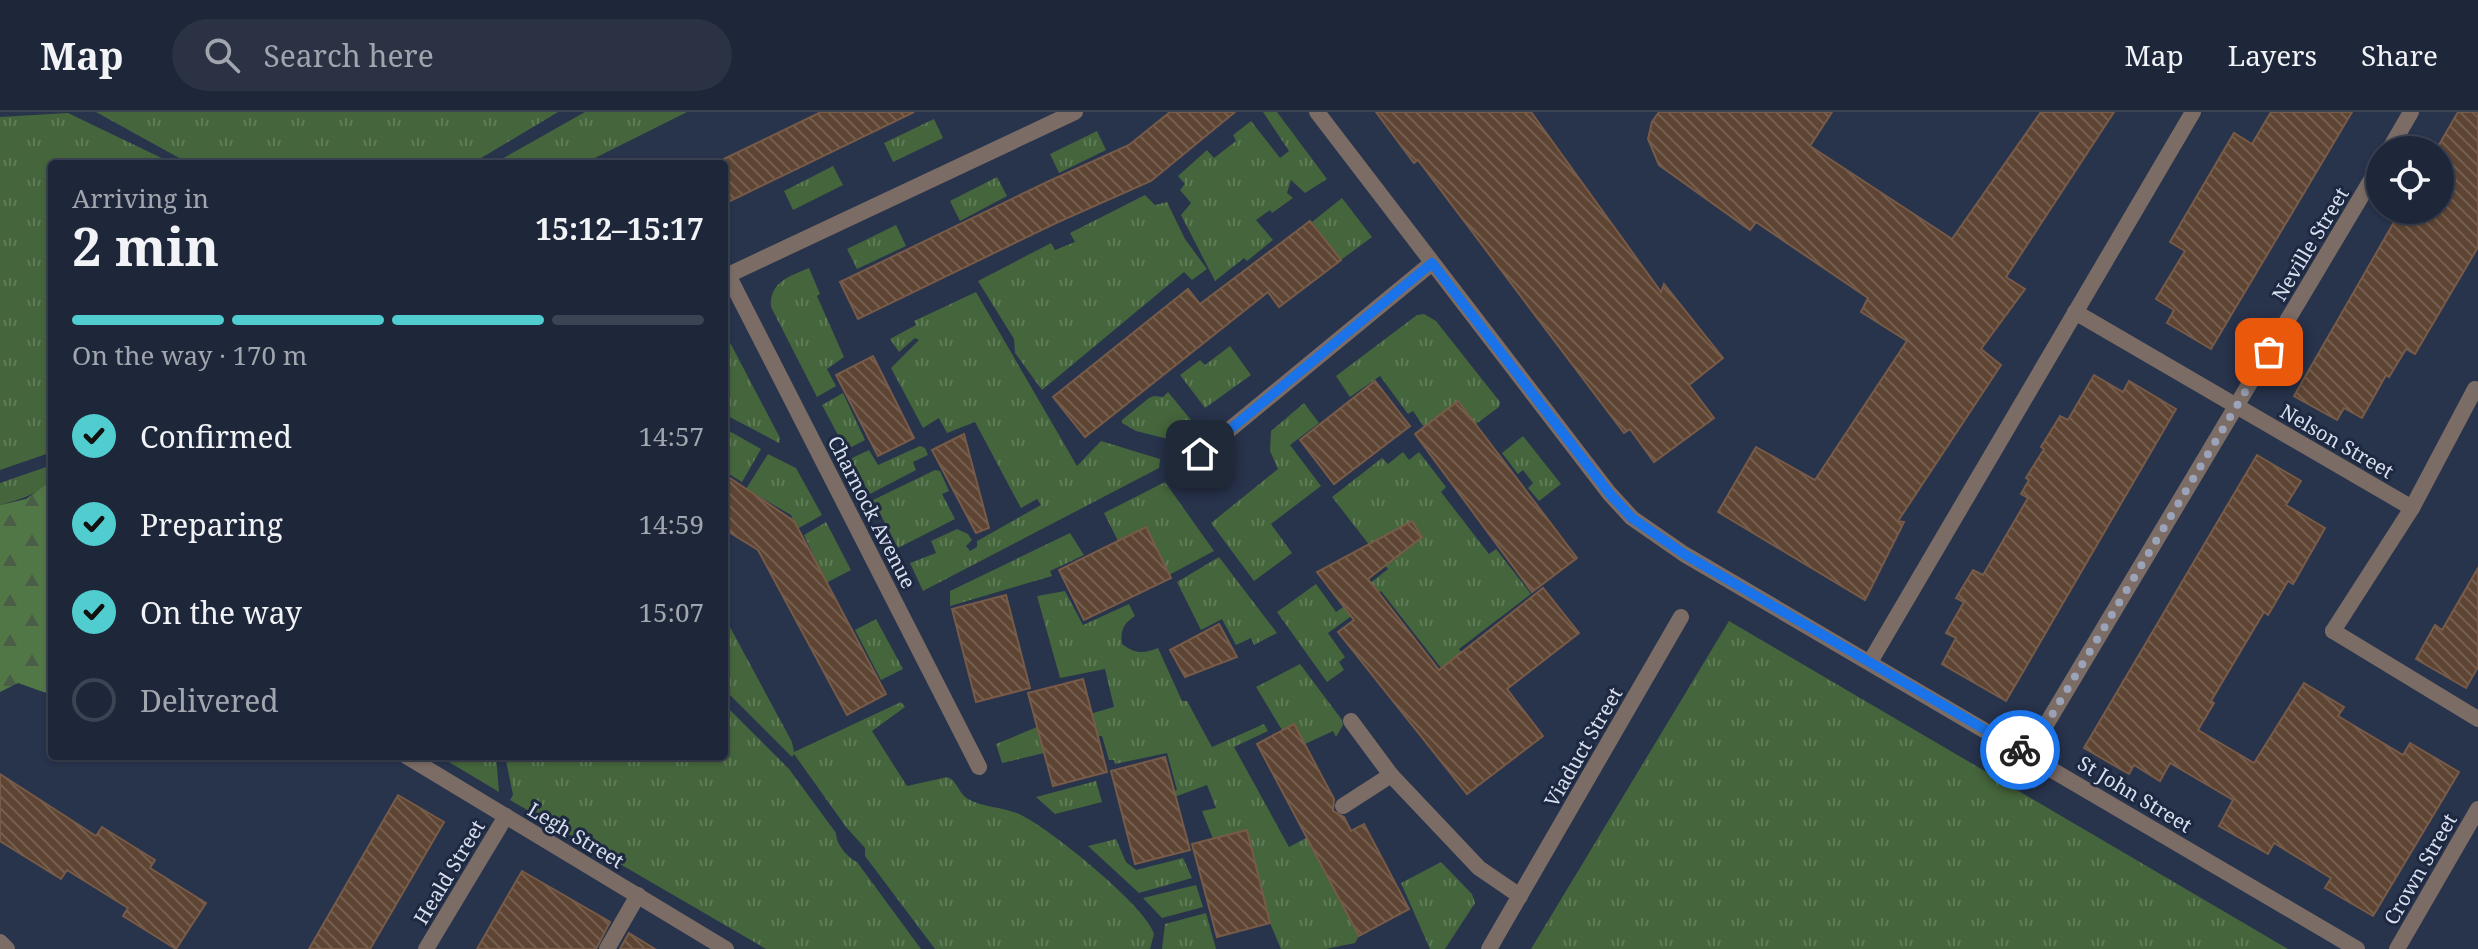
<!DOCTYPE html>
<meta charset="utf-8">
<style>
:root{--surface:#1e2639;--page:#2b3244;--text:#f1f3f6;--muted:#a1a5ae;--line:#3c4353;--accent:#52cdcf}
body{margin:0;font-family:"Noto Serif",serif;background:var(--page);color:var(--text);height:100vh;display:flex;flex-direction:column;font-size:30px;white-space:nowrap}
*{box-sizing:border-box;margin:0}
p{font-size:26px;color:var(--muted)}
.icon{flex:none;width:44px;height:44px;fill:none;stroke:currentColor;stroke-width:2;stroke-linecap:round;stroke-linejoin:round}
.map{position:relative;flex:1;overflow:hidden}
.side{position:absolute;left:48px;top:48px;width:680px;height:600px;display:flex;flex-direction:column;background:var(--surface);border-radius:8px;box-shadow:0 2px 6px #0004,0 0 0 2px var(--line)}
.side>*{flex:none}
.buttons{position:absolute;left:2366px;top:24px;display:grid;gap:16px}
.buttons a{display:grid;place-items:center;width:88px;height:88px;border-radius:50%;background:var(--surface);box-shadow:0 2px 6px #0004,0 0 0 2px var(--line);font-size:40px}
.pin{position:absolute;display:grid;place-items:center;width:68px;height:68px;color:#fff;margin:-34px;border-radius:16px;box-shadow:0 4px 12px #0006}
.courier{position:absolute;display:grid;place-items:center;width:80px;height:80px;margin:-40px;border:6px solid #1a73e8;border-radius:50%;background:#fff;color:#222;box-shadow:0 2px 10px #0007}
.overview em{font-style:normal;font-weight:700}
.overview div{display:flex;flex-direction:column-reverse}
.overview{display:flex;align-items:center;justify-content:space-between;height:136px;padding:0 24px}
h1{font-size:52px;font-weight:700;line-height:60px}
.bar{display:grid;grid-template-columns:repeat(4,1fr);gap:12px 8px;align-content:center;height:96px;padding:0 24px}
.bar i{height:10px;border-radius:6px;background:var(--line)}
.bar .on{background:var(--accent)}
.bar p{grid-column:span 4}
ol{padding:0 24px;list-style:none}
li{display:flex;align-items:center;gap:24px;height:88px}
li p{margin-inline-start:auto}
li .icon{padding:8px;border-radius:50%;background:var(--accent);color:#111;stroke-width:4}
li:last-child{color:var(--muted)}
li i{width:44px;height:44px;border:4px solid var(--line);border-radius:50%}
header{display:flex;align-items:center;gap:48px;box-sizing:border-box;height:112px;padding:0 40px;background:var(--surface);border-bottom:2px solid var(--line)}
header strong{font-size:38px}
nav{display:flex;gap:44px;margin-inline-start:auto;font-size:28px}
.search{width:560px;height:72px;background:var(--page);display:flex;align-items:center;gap:20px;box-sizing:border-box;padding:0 28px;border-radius:44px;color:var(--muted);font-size:30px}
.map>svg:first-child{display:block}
.grass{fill:url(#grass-tufts)}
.forest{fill:url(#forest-firs)}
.building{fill:url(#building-back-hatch);stroke:#775b48;stroke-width:2}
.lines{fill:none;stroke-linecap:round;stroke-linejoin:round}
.service{stroke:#7b6c65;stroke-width:16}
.minor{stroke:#7b6c65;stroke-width:16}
.done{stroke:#9aa3b7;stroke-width:8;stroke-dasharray:0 14.4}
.route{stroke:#1a73e8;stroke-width:10}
.labels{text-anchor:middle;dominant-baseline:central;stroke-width:6;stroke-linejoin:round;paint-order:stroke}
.street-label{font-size:20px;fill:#d8e0f0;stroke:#1e2941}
</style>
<header>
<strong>Map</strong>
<div class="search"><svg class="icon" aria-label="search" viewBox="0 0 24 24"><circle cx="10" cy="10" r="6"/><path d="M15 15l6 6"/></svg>Search here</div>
<nav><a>Map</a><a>Layers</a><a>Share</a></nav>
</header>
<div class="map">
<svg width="2478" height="837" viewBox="0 0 2478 837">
<defs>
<pattern id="grass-tufts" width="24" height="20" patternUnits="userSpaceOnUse" patternTransform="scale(2)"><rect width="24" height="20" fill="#45653c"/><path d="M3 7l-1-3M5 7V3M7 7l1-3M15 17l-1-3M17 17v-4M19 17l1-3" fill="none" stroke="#5f7b58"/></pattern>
<pattern id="forest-firs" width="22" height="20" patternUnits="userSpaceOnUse" patternTransform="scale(2)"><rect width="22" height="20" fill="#517746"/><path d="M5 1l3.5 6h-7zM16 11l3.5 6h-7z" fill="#495d47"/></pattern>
<pattern id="building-back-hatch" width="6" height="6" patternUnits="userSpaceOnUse" patternTransform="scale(2)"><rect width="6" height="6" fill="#5e4432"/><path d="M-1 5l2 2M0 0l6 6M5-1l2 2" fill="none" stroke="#745f50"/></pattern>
</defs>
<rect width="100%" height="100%" fill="#28334c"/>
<!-- grass -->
<g class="grass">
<polygon points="96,0 558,0 471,52 190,52"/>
<polygon points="585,0 687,0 583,52 493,52"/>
<polygon points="1263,0 1277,0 1327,67 1305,81 1291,68 1287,81 1293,86 1272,101 1270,98 1256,108 1273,128 1247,149 1244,146 1215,169 1181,103 1191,91 1180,78 1185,72 1178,64 1207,38 1214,46 1236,29 1233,23 1251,9 1280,46 1289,39"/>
<polygon points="68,1 174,52 52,52 52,340 0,358 0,5"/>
<polygon points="934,7 943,26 893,50 884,31"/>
<polygon points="1097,19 1106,38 1059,61 1050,42"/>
<polygon points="833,54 843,73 793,98 784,79"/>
<polygon points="997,65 1007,84 960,109 950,89"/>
<polygon points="1145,83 1155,93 1167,90 1185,127 1207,157 1192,168 1184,160 1042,278 1015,241 1014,227 978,169 1051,131 1055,138 1075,130 1070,121"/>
<polygon points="1342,86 1372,125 1341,148 1312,110"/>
<polygon points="896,113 906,134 857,157 847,137"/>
<path d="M809,156L820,182L817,184L844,245L827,257L836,274L817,285L771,195C769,170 790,164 809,156Z"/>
<polygon points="976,180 1077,354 1101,329 1160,347 1159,356 923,479 910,451 936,441 931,429 957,417 968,422 972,428 966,434 970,439 977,435 977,429 1041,393 1037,387 1021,396 975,310 947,321 939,306 923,316 891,256 919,228 915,226 899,240 890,227 916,213 914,209"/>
<polygon points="1424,202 1436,209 1500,290 1499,295 1476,312 1458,289 1424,315 1413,299 1408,302 1380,264 1350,285 1336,264 1417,203"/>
<polygon points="724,219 780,326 779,331 724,302"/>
<polygon points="1230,234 1251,263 1205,296 1180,263 1200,248 1205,253"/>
<polygon points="1168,280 1191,308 1168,327 1136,319 1122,311 1122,308 1149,286 1154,284 1163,285"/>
<polygon points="843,281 865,328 846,338 822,293"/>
<polygon points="1304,291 1319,311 1290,333 1321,374 1271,412 1292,441 1254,469 1211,411 1278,357 1270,339 1271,319"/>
<polygon points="724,316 761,337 742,370 724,359"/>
<polygon points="1523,324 1561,372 1539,389 1528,376 1533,371 1523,358 1518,362 1502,341"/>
<polygon points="920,334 925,336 928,343 913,350 916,358 870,382 850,347 869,338 878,353"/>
<polygon points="1403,340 1409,348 1419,340 1446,375 1441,380 1489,442 1496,437 1531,482 1459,537 1481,566 1449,566 1381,479 1372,486 1364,476 1388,457 1332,385 1382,346 1388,352"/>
<polygon points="768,342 796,356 822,403 797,417 791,403 746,377"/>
<path d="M52,353V368C31,385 24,386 0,393V371Z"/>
<polygon points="935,358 940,359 949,379 942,382 955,407 898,436 873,388"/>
<polygon points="1165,370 1214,439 1169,463 1118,429 1104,401"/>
<polygon points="826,410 851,458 826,471 804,423"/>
<polygon points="1070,421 1084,443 1050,459 1052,464 950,494 950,479"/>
<polygon points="1219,445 1277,521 1254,533 1251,526 1236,533 1222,507 1201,518 1177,470"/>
<polygon points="1316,472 1336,500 1350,490 1357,500 1328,521 1345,545 1339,550 1344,558 1327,570 1277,500"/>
<path d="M1065,479L1083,513L1129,492L1135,504C1124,511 1120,518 1122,532C1136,542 1142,542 1158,536L1182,589H1187L1212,635L1264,612L1268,619L1234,635L1289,735L1340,708L1329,766L1359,824L1355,831L1326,837H1281L1270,811L1247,718L1213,727L1202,699L1216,696L1207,673L1166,688L1164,682L1177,678L1167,641L1115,652L1114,648H1109L1102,624L1092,625L1086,603L1114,595L1105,557L1060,566L1037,484Z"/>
<path d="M724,504L792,630L794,640L901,590L905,595L872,619L907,674L947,665C958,669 958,681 968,687C984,696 1005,695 1021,703C1049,716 1147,795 1154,822L1150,837H935L865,744V736L846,715L794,642L792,645L724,577Z"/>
<polygon points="876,507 903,557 881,568 855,518"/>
<polygon points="1729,509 2288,837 1531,837"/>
<polygon points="1300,552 1342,608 1343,613 1336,625 1333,619 1305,632 1294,612 1282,618 1256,575"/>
<path d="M724,592L789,657L836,721C836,732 847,745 857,750L921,837H766L510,688L513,683L505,644H724Z"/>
<polygon points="1037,615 1044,641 1002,651 996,632"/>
<polygon points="439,644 496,644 499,680"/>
<polygon points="1096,669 1102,690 1055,702 1036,685"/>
<polygon points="1116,727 1126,750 1136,758 1183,746 1192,766 1139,781 1088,734"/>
<polygon points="1441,750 1472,782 1475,791 1445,837 1430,837 1401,771"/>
<polygon points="1196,773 1203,795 1162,806 1143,786"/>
<polygon points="1206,801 1216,837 1162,837 1165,812"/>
</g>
<!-- forest -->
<polygon class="forest" points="52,368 52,583 18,571 0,580 0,393 26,387"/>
<!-- building -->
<g class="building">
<polygon points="821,0 914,0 724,92 724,47"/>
<polygon points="1170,0 1235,0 1151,69 1056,111 858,207 840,170 1047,70 1129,33"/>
<polygon points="1376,0 1531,0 1661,180 1664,172 1723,246 1689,273 1714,306 1654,350 1630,317 1624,321 1418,48 1414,51"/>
<polygon points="1659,0 1832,0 1810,34 1952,127 2041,0 2114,0 2006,165 2025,177 1981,237 2001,253 1898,409 1904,410 1865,488 1718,400 1756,335 1815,368 1907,229 1861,200 1868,186 1756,110 1750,118 1659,53 1648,27 1652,10"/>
<polygon points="2271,0 2352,0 2211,237 2167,211 2174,198 2156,187 2185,139 2170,130 2234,21 2252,32"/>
<polygon points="2458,0 2478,0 2478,135 2415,242 2406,237 2389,265 2386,263 2362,306 2344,296 2337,308 2294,284 2401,98 2440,98 2440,38 2436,38"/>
<polygon points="1310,109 1341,148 1279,195 1268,180 1085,325 1053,285 1188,177 1200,192"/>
<polygon points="873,244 914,326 878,344 836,263"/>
<polygon points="2094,263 2123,280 2129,269 2176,297 2006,589 1942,552 1956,526 1946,521 1964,490 1956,486 1973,458 1983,463 2028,386 2021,382 2029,368 2026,366 2044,337 2041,335 2060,304 2068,308"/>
<polygon points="1375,269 1410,314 1334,372 1300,328"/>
<polygon points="1458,289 1577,446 1532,480 1415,322"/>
<polygon points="964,322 989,416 976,421 932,338"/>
<polygon points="2257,343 2301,369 2286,393 2325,416 2293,472 2288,469 2268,503 2264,500 2211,589 2214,591 2198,618 2254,651 2304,571 2344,595 2338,604 2403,643 2410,631 2459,660 2373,804 2325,776 2331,766 2274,731 2268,742 2219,714 2233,688 2170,651 2160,669 2134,653 2129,662 2084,636"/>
<polygon points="724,362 794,409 886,582 847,603 758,438 724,417"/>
<polygon points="1412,409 1422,425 1368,467 1439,558 1543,476 1579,521 1507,577 1543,624 1467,682 1338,520 1354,508 1317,460"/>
<polygon points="1146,415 1171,466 1084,508 1059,458"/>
<polygon points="2478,456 2478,555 2466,576 2416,547 2435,513 2442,518"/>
<polygon points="1006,483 1030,576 976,590 952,497"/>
<polygon points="1219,512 1237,545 1185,565 1170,538"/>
<polygon points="1083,567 1107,660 1053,674 1028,581"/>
<polygon points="1294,612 1334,687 1333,699 1344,705 1351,719 1364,712 1409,797 1359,824 1257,632"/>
<polygon points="1165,645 1190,738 1135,752 1111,659"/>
<polygon points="0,662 96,724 102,715 155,748 150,756 206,791 176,837 123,804 128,796 67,758 61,767 0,729"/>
<polygon points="398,683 444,710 370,837 309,837"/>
<polygon points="1247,718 1270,811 1217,825 1192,732"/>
<polygon points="522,759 610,810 596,837 477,837"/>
<polygon points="629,821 655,837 620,837"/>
</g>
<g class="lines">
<!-- service -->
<g class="service">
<polyline points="2333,519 2478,607"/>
<polyline points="1870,550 2193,0"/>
<polyline points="607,837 638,783"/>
</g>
<!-- minor -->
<g class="minor">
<polyline points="1317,0 1609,381 1632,406 1684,442 2357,837"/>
<polyline points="2389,38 2411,0"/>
<polyline points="728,163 979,655"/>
<polyline points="724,165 1075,0"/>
<polyline points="2075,200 2412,396"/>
<polyline points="1200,342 1432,151"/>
<polyline points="2333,519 2412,396 2475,277"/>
<polyline points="1351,609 1391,663"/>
<polyline points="2028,643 2380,53"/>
<polyline points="406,644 726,837"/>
<polyline points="1343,694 1391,663 1479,756 1520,784"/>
<polyline points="0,830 7,837"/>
<polyline points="426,837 506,704"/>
<polyline points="1489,837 1681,505"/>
<polyline points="2397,837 2478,697"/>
</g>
</g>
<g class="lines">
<!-- done -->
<polyline class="done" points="2020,638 2028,643 2269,240"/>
<!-- route -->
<polyline class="route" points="1200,342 1432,151 1609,381 1632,406 1684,442 2020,638"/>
</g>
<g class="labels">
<!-- street labels -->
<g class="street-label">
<text transform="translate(2310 132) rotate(-59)">Neville Street</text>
<text transform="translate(2337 329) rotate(30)">Nelson Street</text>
<text transform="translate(872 400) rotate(63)">Charnock Avenue</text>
<text transform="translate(1583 635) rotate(-60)">Viaduct Street</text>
<text transform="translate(2135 682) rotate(31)">St John Street</text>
<text transform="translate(576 723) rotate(31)">Legh Street</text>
<text transform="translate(2420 757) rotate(-60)">Crown Street</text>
<text transform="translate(449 760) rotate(-59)">Heald Street</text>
</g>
</g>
</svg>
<div class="buttons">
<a><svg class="icon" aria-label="locate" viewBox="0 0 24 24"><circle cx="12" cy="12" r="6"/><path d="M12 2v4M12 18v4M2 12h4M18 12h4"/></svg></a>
</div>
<div class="pin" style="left:2269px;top:240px;background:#ea580c"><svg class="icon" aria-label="bag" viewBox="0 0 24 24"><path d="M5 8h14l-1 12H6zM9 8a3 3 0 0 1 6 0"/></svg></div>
<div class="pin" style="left:1200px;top:342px;background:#1f2937"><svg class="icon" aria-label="home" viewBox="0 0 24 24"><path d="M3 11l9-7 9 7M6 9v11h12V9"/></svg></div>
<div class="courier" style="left:2020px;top:638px"><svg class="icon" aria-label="bike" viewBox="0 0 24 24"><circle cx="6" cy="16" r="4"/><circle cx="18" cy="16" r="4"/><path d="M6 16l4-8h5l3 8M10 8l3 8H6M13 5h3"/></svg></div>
<section class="side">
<div class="overview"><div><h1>2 min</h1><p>Arriving in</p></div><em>15:12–15:17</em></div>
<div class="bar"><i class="on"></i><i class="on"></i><i class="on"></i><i></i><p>On the way · 170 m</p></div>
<ol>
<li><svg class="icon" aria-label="check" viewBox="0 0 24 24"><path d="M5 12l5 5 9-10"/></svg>Confirmed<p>14:57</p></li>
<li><svg class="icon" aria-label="check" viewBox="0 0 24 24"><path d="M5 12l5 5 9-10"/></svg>Preparing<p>14:59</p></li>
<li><svg class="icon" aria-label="check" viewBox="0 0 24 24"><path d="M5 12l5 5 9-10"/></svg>On the way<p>15:07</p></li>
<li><i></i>Delivered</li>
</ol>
</section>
</div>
